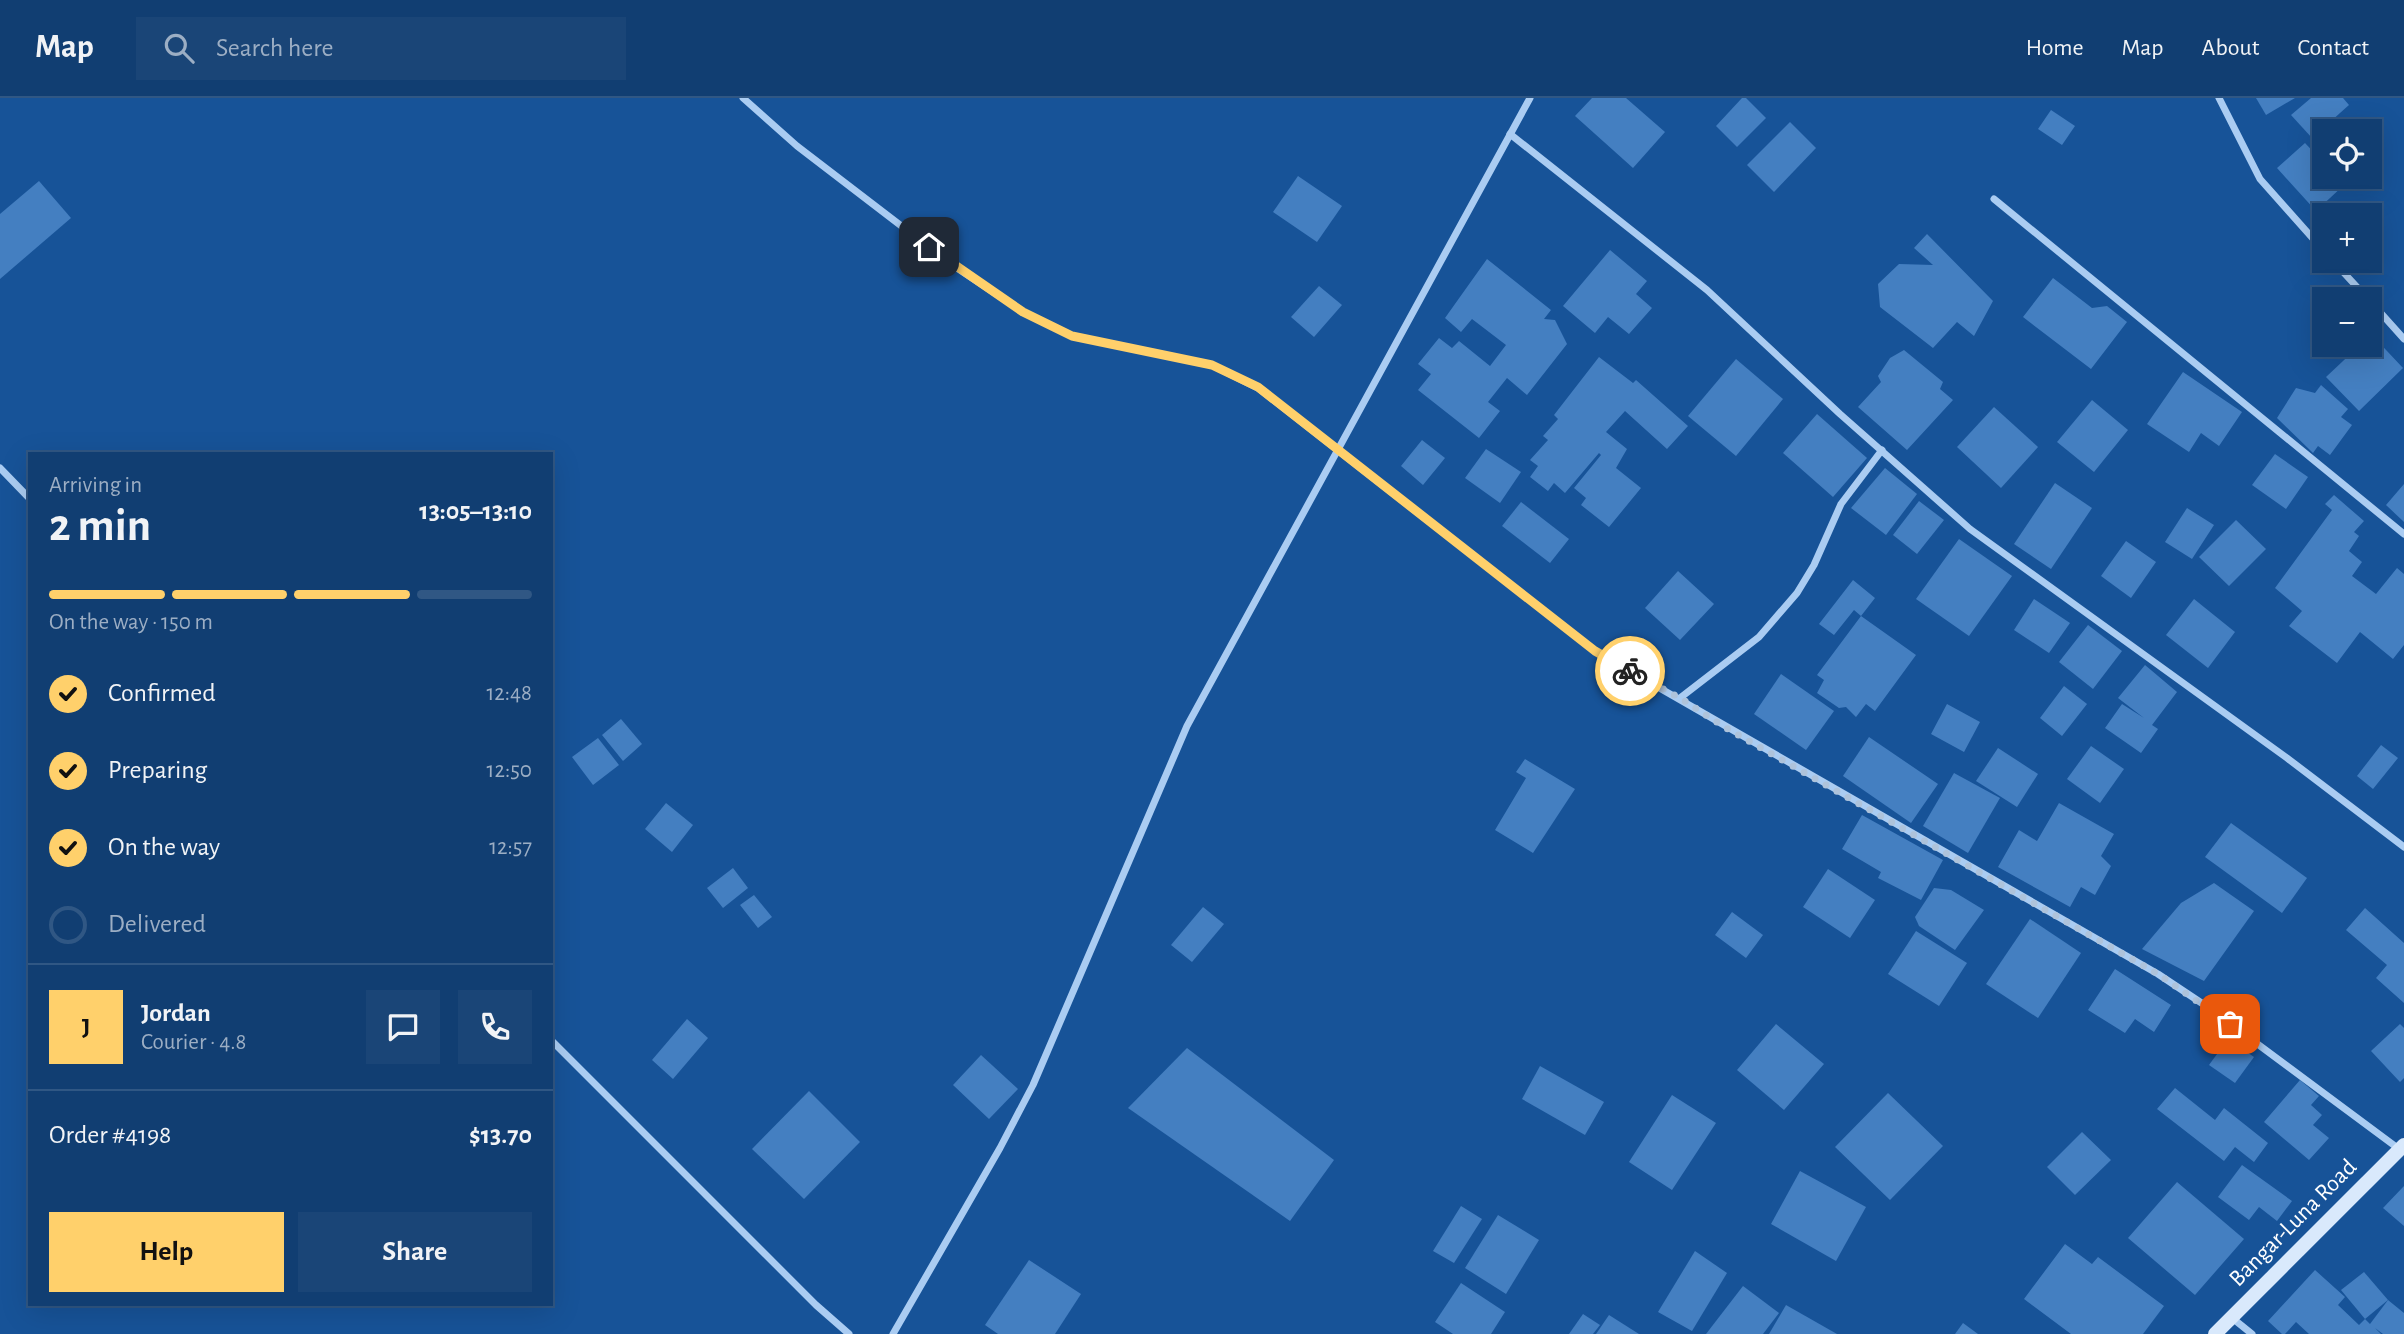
<!DOCTYPE html>
<meta charset="utf-8">
<style>
:root{--surface:#113e72;--page:#1a4577;--text:#f1f3f6;--muted:#9caec4;--line:#305784;--accent:#ffd06b}
body{margin:0;font-family:"Alegreya Sans",sans-serif;background:var(--page);color:var(--text);height:100vh;display:flex;flex-direction:column;font-size:26px;white-space:nowrap}
*{box-sizing:border-box;margin:0}
p{font-size:23px;color:var(--muted)}
.icon{flex:none;width:38px;height:38px;fill:none;stroke:currentColor;stroke-width:2;stroke-linecap:round;stroke-linejoin:round}
.map{position:relative;flex:1;overflow:hidden}
.drawer{position:absolute;left:28px;top:354px;width:525px;height:854px;display:flex;flex-direction:column;background:var(--surface);border-radius:0px;box-shadow:0 7px 28px #0002,0 0 0 2px var(--line)}
.drawer>*{flex:none}
.controls{position:absolute;left:2312px;top:21px;display:grid;gap:14px}
.controls a{display:grid;place-items:center;width:70px;height:70px;border-radius:0px;background:var(--surface);box-shadow:0 7px 28px #0002,0 0 0 2px var(--line);font-size:35px}
.pin{position:absolute;display:grid;place-items:center;width:60px;height:60px;color:#fff;margin:-30px;border-radius:14px;box-shadow:0 4px 10px #0006}
.courier{position:absolute;display:grid;place-items:center;width:70px;height:70px;margin:-35px;border:5px solid #ffd06b;border-radius:50%;background:#fff;color:#222;box-shadow:0 2px 9px #0007}
.overview em{font-style:normal;font-weight:600}
.overview div{display:flex;flex-direction:column-reverse}
.overview{display:flex;align-items:center;justify-content:space-between;height:119px;padding:0 21px}
h1{font-size:46px;font-weight:600;line-height:52px}
.bar{display:grid;grid-template-columns:repeat(4,1fr);gap:10px 7px;align-content:center;height:84px;padding:0 21px}
.bar i{height:9px;border-radius:5px;background:var(--line)}
.bar .on{background:var(--accent)}
.bar p{grid-column:span 4}
.line{display:flex;align-items:center;gap:18px;padding:0 21px;border-top:2px solid var(--line)}
.line div{flex:1}
.round{display:grid;place-items:center;flex:none;width:74px;height:74px;border-radius:0px;background:var(--page)}
ol{padding:0 21px;list-style:none}
li{display:flex;align-items:center;gap:21px;height:77px}
li p{margin-inline-start:auto}
li .icon{padding:7px;border-radius:50%;background:var(--accent);color:#111;stroke-width:4}
li:last-child{color:var(--muted)}
li i{width:38px;height:38px;border:4px solid var(--line);border-radius:50%}
.primary-button{display:flex;gap:14px;margin-top:auto;padding:14px 21px}
.primary-button a{flex:1;height:80px;border-radius:0px;background:var(--accent);color:#111;font-size:28px;font-weight:600;line-height:80px;text-align:center}
.primary-button a+a{background:var(--page);color:var(--text)}
header{display:flex;align-items:center;gap:42px;box-sizing:border-box;height:98px;padding:0 35px;background:var(--surface);border-bottom:2px solid var(--line)}
header strong{font-size:33px}
nav{display:flex;gap:38px;margin-inline-start:auto;font-size:24px}
.search{width:490px;height:63px;background:var(--page);display:flex;align-items:center;gap:18px;box-sizing:border-box;padding:0 24px;border-radius:0px;color:var(--muted);font-size:26px}
.map>svg:first-child{display:block}
.building{fill:#447fc1}
.lines{fill:none;stroke-linecap:round;stroke-linejoin:round}
.street{stroke:#aaccf2;stroke-width:7}
.secondary{stroke:#d9e9fc;stroke-width:14}
.done{stroke:#aec3db;stroke-width:7;stroke-dasharray:0 12.6}
.route{stroke:#ffd06b;stroke-width:9}
.labels{text-anchor:middle;dominant-baseline:central;stroke-width:5;stroke-linejoin:round;paint-order:stroke}
.street-label{font-size:24px;fill:#fff;stroke:#175398}
</style>
<header>
<strong>Map</strong>
<div class="search"><svg class="icon" aria-label="search" viewBox="0 0 24 24"><circle cx="10" cy="10" r="6"/><path d="M15 15l6 6"/></svg>Search here</div>
<nav><a>Home</a><a>Map</a><a>About</a><a>Contact</a></nav>
</header>
<div class="map">
<svg width="2404" height="1236" viewBox="0 0 2404 1236">
<rect width="100%" height="100%" fill="#175398"/>
<!-- building -->
<g class="building">
<polygon points="1592,0 1626,0 1665,34 1633,70 1575,18"/>
<polygon points="1742,0 1746,0 1766,20 1737,49 1716,28"/>
<polygon points="2256,0 2295,0 2266,17"/>
<polygon points="2311,0 2343,0 2349,7 2312,40 2291,17"/>
<polygon points="2051,12 2075,28 2062,47 2038,31"/>
<polygon points="2351,22 2360,33 2337,33"/>
<polygon points="1790,24 1816,50 1774,94 1747,67"/>
<polygon points="2305,45 2324,65 2324,79 2336,79 2344,87 2316,113 2277,70"/>
<polygon points="1298,78 1342,108 1317,144 1273,114"/>
<polygon points="39,83 71,120 0,181 0,116"/>
<polygon points="1927,136 1993,203 1974,238 1957,224 1933,250 1880,209 1878,186 1899,166 1933,167 1914,150"/>
<polygon points="1610,152 1647,183 1636,196 1652,210 1629,236 1608,219 1595,235 1563,208"/>
<polygon points="1487,161 1551,212 1544,221 1555,222 1567,246 1527,297 1507,280 1488,304 1500,313 1479,340 1418,292 1431,276 1418,266 1439,240 1452,250 1459,243 1490,268 1506,247 1472,221 1461,234 1445,220"/>
<polygon points="2053,180 2092,210 2107,208 2127,224 2091,271 2023,219"/>
<polygon points="1319,188 1342,207 1314,239 1291,219"/>
<polygon points="2371,236 2403,270 2359,313 2326,279 2360,247 2370,247"/>
<polygon points="1904,252 1943,284 1940,291 1953,302 1907,352 1858,309 1881,284 1878,278 1890,260"/>
<polygon points="1599,259 1633,285 1636,282 1688,328 1667,351 1625,313 1606,334 1627,351 1616,370 1641,390 1609,429 1581,407 1586,400 1574,390 1601,357 1599,355 1565,395 1554,385 1548,393 1530,379 1538,368 1530,362 1548,342 1543,338 1558,321 1554,317"/>
<polygon points="1736,261 1783,301 1736,358 1688,318"/>
<polygon points="2183,274 2242,314 2219,348 2201,335 2189,354 2147,326"/>
<polygon points="2321,287 2348,311 2341,319 2352,327 2330,357 2318,348 2313,355 2277,320 2296,290 2315,295"/>
<polygon points="2092,302 2128,332 2094,374 2057,344"/>
<polygon points="1994,309 2038,349 2001,390 1957,349"/>
<polygon points="1817,316 1867,360 1833,399 1783,355"/>
<polygon points="1422,342 1445,360 1423,387 1401,368"/>
<polygon points="1486,351 1521,374 1500,405 1465,380"/>
<polygon points="2275,356 2308,379 2286,411 2252,387"/>
<polygon points="1885,370 1917,396 1886,437 1851,410"/>
<polygon points="2055,385 2092,410 2051,471 2014,446"/>
<polygon points="2404,386 2404,424 2386,407"/>
<polygon points="2334,397 2364,423 2354,434 2359,438 2349,453 2362,464 2352,478 2376,496 2397,470 2404,476 2404,547 2393,561 2360,534 2337,565 2289,528 2302,513 2275,490 2332,412 2325,406"/>
<polygon points="1919,403 1944,422 1917,456 1893,437"/>
<polygon points="1521,404 1569,441 1550,465 1502,428"/>
<polygon points="2187,410 2214,427 2192,461 2165,444"/>
<polygon points="2236,422 2266,451 2229,488 2199,459"/>
<polygon points="1959,441 2012,478 1969,538 1916,501"/>
<polygon points="2126,443 2156,464 2131,500 2101,478"/>
<polygon points="1678,473 1714,506 1680,542 1645,510"/>
<polygon points="1853,482 1875,500 1861,518 1854,512 1834,537 1819,526"/>
<polygon points="2034,501 2070,525 2049,555 2014,532"/>
<polygon points="2194,501 2235,534 2208,570 2166,537"/>
<polygon points="1861,518 1916,557 1875,613 1866,606 1856,619 1846,609 1839,610 1817,595 1824,582 1817,577"/>
<polygon points="2088,527 2122,553 2093,591 2059,564"/>
<polygon points="2145,567 2177,594 2152,627 2158,631 2141,655 2105,630 2122,606 2144,620 2118,600"/>
<polygon points="1781,576 1834,613 1806,652 1754,616"/>
<polygon points="2064,588 2087,606 2062,638 2040,620"/>
<polygon points="1947,606 1980,624 1964,654 1931,636"/>
<polygon points="621,621 642,646 623,663 602,637"/>
<polygon points="1869,639 1938,686 1911,725 1843,678"/>
<polygon points="598,640 619,667 593,687 572,659"/>
<polygon points="2381,647 2398,660 2373,691 2357,678"/>
<polygon points="2091,648 2124,671 2100,705 2067,681"/>
<polygon points="1998,650 2038,676 2017,709 1976,683"/>
<polygon points="1525,661 1575,691 1533,755 1495,732 1526,680 1516,674"/>
<polygon points="1954,675 2000,700 1968,755 1923,728"/>
<polygon points="666,705 693,727 672,754 645,731"/>
<polygon points="2059,705 2114,736 2101,758 2111,768 2095,797 2081,789 2070,809 1998,769 2019,732 2037,743"/>
<polygon points="1862,717 1943,762 1921,802 1878,780 1881,774 1842,751"/>
<polygon points="2231,725 2307,780 2282,815 2205,759"/>
<polygon points="733,770 748,790 723,810 707,790"/>
<polygon points="1828,771 1875,802 1850,840 1803,809"/>
<polygon points="2214,785 2254,813 2204,883 2142,851 2181,805"/>
<polygon points="1934,790 1951,792 1984,812 1955,852 1919,828 1915,819"/>
<polygon points="754,797 772,819 758,830 740,807"/>
<polygon points="1203,809 1224,826 1192,864 1171,847"/>
<polygon points="2365,810 2404,845 2404,905 2376,880 2387,867 2346,832"/>
<polygon points="1732,814 1763,837 1746,860 1715,837"/>
<polygon points="2030,821 2081,855 2038,920 1986,886"/>
<polygon points="1916,833 1967,865 1939,908 1888,876"/>
<polygon points="2115,871 2171,907 2154,934 2135,921 2125,935 2088,912"/>
<polygon points="687,921 708,940 673,981 652,962"/>
<polygon points="1776,926 1824,966 1784,1012 1737,972"/>
<polygon points="2400,926 2404,930 2404,980 2400,984 2371,953"/>
<polygon points="2228,941 2254,959 2235,985 2209,967"/>
<polygon points="1187,950 1334,1062 1290,1123 1128,1010"/>
<polygon points="981,957 1018,991 989,1021 953,987"/>
<polygon points="1540,968 1604,1004 1585,1037 1522,1001"/>
<polygon points="2300,982 2319,998 2311,1007 2322,1017 2313,1027 2329,1040 2309,1062 2264,1024"/>
<polygon points="2175,990 2215,1022 2224,1010 2268,1045 2254,1064 2235,1049 2224,1063 2157,1011"/>
<polygon points="809,993 860,1044 804,1101 752,1051"/>
<polygon points="1888,995 1943,1048 1890,1102 1835,1049"/>
<polygon points="1672,997 1716,1025 1672,1092 1629,1064"/>
<polygon points="2082,1034 2111,1062 2075,1097 2047,1069"/>
<polygon points="2242,1067 2292,1103 2277,1123 2259,1109 2249,1122 2218,1099"/>
<polygon points="1800,1073 1866,1109 1836,1163 1771,1126"/>
<polygon points="2177,1084 2244,1141 2195,1197 2128,1140"/>
<polygon points="2404,1088 2404,1128 2383,1110"/>
<polygon points="1461,1108 1482,1121 1454,1165 1433,1153"/>
<polygon points="1498,1117 1539,1142 1506,1196 1465,1170"/>
<polygon points="2065,1146 2092,1166 2098,1159 2164,1208 2143,1236 2071,1236 2024,1201"/>
<polygon points="1695,1153 1727,1175 1692,1233 1658,1214"/>
<polygon points="1029,1162 1081,1196 1055,1236 998,1236 985,1227"/>
<polygon points="2315,1172 2345,1199 2338,1207 2359,1227 2365,1221 2370,1226 2388,1202 2404,1215 2404,1236 2383,1236 2375,1230 2381,1236 2309,1236 2296,1224 2285,1236 2282,1236 2268,1223"/>
<polygon points="2364,1174 2388,1202 2365,1221 2341,1192"/>
<polygon points="1461,1185 1505,1214 1491,1236 1453,1236 1435,1224"/>
<polygon points="1743,1188 1779,1215 1763,1236 1706,1236"/>
<polygon points="1786,1207 1837,1236 1769,1236"/>
<polygon points="1583,1216 1600,1227 1593,1236 1569,1236"/>
<polygon points="1609,1217 1639,1236 1596,1236"/>
<polygon points="1963,1225 1978,1236 1955,1236"/>
</g>
<g class="lines">
<!-- street -->
<g class="street">
<polyline points="743,0 797,48 951,166 1023,214 1072,238 1212,267 1258,290 1595,553 2158,876 2209,910 2399,1051"/>
<polyline points="2219,0 2260,81 2324,153"/>
<polyline points="1510,36 1707,192 1840,316 1970,431 2287,660 2404,749"/>
<polyline points="1994,101 2404,436"/>
<polyline points="2333,163 2368,201"/>
<polyline points="2370,203 2404,241"/>
<polyline points="0,370 30,401"/>
<polyline points="1680,600 1759,539 1797,495 1814,467 1841,406 1882,352"/>
<polyline points="551,942 816,1207 849,1236"/>
<polyline points="2231,1219 2252,1236"/>
<polyline points="893,1236 1000,1050 1033,987 1187,628 1530,0"/>
</g>
<!-- secondary -->
<polyline class="secondary" points="2215,1236 2404,1047"/>
</g>
<g class="lines">
<!-- done -->
<polyline class="done" points="1630,573 1680,600 1726,630 2158,876 2230,926"/>
<!-- route -->
<polyline class="route" points="929,149 1023,214 1072,238 1212,267 1258,289 1595,553 1630,573"/>
</g>
<g class="labels">
<!-- street labels -->
<g class="street-label">
<text transform="translate(2293 1125) rotate(-45)">Bangar-Luna Road</text>
</g>
</g>
</svg>
<div class="controls">
<a><svg class="icon" aria-label="locate" viewBox="0 0 24 24"><circle cx="12" cy="12" r="6"/><path d="M12 2v4M12 18v4M2 12h4M18 12h4"/></svg></a>
<a>+</a>
<a>−</a>
</div>
<div class="pin" style="left:2230px;top:926px;background:#ea580c"><svg class="icon" aria-label="bag" viewBox="0 0 24 24"><path d="M5 8h14l-1 12H6zM9 8a3 3 0 0 1 6 0"/></svg></div>
<div class="pin" style="left:929px;top:149px;background:#1f2937"><svg class="icon" aria-label="home" viewBox="0 0 24 24"><path d="M3 11l9-7 9 7M6 9v11h12V9"/></svg></div>
<div class="courier" style="left:1630px;top:573px"><svg class="icon" aria-label="bike" viewBox="0 0 24 24"><circle cx="6" cy="16" r="4"/><circle cx="18" cy="16" r="4"/><path d="M6 16l4-8h5l3 8M10 8l3 8H6M13 5h3"/></svg></div>
<section class="drawer">
<div class="overview"><div><h1>2 min</h1><p>Arriving in</p></div><em>13:05–13:10</em></div>
<div class="bar"><i class="on"></i><i class="on"></i><i class="on"></i><i></i><p>On the way · 150 m</p></div>
<ol>
<li><svg class="icon" aria-label="check" viewBox="0 0 24 24"><path d="M5 12l5 5 9-10"/></svg>Confirmed<p>12:48</p></li>
<li><svg class="icon" aria-label="check" viewBox="0 0 24 24"><path d="M5 12l5 5 9-10"/></svg>Preparing<p>12:50</p></li>
<li><svg class="icon" aria-label="check" viewBox="0 0 24 24"><path d="M5 12l5 5 9-10"/></svg>On the way<p>12:57</p></li>
<li><i></i>Delivered</li>
</ol>
<div class="line" style="height:126px"><b class="round" style="background:var(--accent);color:#111">J</b><div><b>Jordan</b><p>Courier · 4.8</p></div><a class="round"><svg class="icon" aria-label="chat" viewBox="0 0 24 24"><path d="M4 5h16v11H9l-5 4z"/></svg></a><a class="round"><svg class="icon" aria-label="phone" viewBox="0 0 24 24"><path d="M5 4h4l2 5-3 2q2 4 5 5l2-3 5 2v4C11 20 4 13 5 4z"/></svg></a></div>
<div class="line" style="height:91px"><div>Order #4198</div><b>$13.70</b></div>
<div class="primary-button"><a>Help</a><a>Share</a></div>
</section>
</div>
